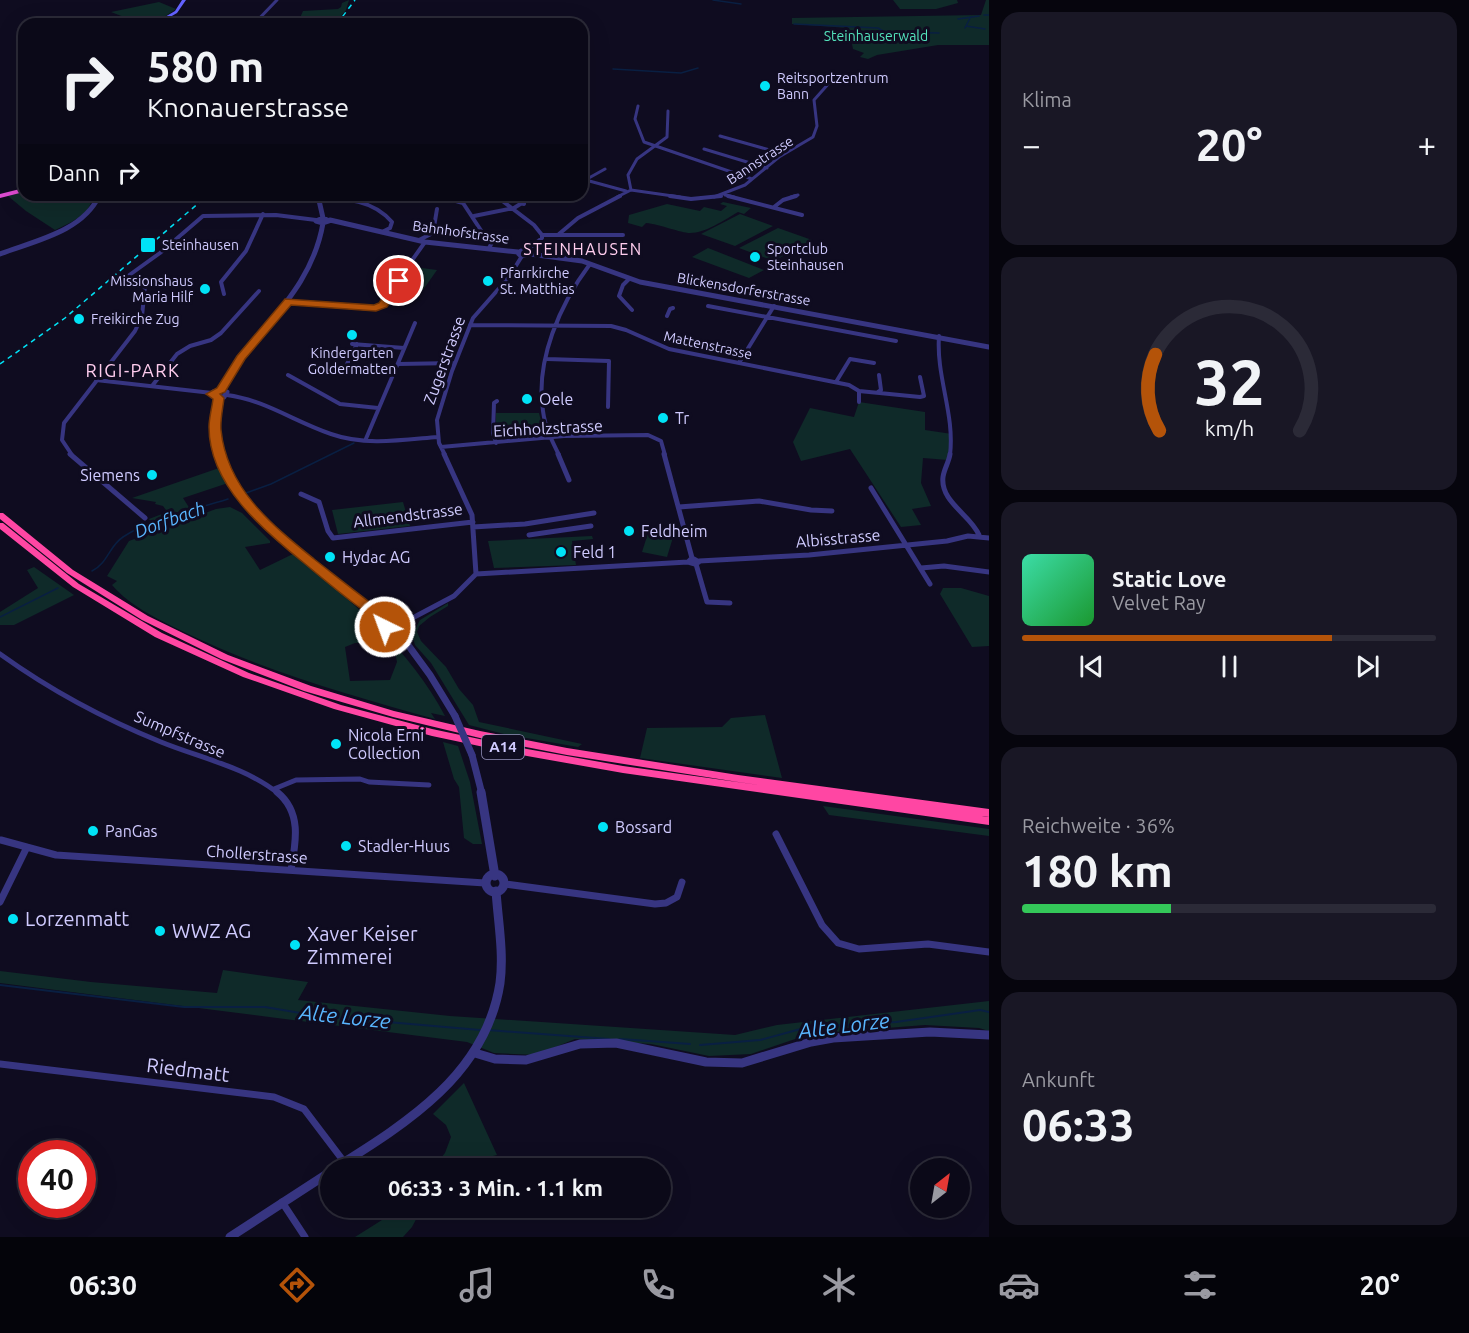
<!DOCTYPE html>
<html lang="de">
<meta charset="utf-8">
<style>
:root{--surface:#0b0918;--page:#191725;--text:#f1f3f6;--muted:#9a9aa2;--line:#2b2a37;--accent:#b45309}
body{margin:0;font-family:Ubuntu,sans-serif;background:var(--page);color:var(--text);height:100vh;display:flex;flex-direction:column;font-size:22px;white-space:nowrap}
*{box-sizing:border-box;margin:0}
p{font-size:20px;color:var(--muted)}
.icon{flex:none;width:33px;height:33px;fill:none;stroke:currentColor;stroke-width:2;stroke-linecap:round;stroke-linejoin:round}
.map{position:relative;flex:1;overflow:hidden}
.sheet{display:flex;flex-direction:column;gap:12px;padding:12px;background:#06050d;width:480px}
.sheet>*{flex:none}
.hud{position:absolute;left:18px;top:18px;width:570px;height:183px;border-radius:18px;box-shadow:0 6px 24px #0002,0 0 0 2px var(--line);background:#0b0918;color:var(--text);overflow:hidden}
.needle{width:39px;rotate:31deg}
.fabs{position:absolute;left:910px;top:1158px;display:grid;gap:12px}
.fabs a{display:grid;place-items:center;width:60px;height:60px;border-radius:50%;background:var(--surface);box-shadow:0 6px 24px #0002,0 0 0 2px var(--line);font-size:30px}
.speed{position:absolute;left:18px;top:1140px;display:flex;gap:12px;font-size:30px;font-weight:700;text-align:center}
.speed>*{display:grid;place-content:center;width:78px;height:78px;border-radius:50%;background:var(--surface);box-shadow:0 6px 24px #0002,0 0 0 2px var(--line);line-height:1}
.speed .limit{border:9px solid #d22;background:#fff;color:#111}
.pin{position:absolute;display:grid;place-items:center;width:51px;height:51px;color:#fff;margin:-26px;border:3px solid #fff;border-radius:50%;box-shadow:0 2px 6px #0007}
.me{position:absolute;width:66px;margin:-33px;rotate:318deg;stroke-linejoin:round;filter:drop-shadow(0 0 4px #0008)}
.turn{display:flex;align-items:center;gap:21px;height:126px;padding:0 30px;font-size:27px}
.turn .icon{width:78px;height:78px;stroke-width:2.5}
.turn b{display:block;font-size:42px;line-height:51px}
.then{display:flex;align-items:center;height:57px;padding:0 30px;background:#0003;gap:12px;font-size:22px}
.big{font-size:45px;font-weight:700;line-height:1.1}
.sheet .tile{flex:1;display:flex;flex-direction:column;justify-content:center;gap:9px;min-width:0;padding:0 21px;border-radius:18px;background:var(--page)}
.sheet .dial{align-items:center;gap:0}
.dial svg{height:156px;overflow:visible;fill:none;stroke:var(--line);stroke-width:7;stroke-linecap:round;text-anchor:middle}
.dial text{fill:var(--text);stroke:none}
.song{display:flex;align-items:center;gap:18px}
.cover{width:72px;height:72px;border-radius:9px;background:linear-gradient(135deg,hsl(160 70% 55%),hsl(130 70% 35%))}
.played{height:6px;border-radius:3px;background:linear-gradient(90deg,var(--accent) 75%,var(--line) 75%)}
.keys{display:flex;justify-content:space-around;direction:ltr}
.heat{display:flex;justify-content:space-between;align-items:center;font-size:33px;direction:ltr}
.charge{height:9px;border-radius:4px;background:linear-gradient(90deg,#34c759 36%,var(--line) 0)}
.trip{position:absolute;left:320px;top:1158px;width:351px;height:60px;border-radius:30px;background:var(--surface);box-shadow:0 6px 24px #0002,0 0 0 2px var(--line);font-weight:700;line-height:60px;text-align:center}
.dock{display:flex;height:96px;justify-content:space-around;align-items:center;background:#04040a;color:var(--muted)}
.dock .icon{width:42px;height:42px}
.dock .selected{color:var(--accent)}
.dock b{font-size:27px;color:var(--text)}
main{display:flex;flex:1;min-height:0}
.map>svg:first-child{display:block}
</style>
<main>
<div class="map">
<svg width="989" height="1237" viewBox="0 0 989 1237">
<rect width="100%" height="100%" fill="#0f0c20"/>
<path fill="#0f2a29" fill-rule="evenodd" d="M349,0L346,10L335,24H304V19L300,18L303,11L338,9L341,7L342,3Z
M893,0H957L958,3L936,9H900Z
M986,0H989V45H938L877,55L868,59L860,57L864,53L853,49L849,28L792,24V18L981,15Z
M159,2L176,9L157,22L124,17L111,12Z
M24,192V195H92C93,214 69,223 55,230L26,211L8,196Z
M723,202L751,208L744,214L738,212C724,220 706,233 690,233C681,233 659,224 646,223L642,227L628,223L629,215L667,204L700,211L704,207L721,211L727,206L720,204Z
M740,214L773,226L735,246L701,234Z
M778,228L812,240L774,261L739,248Z
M708,248L764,270L749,278L692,257Z
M414,267L437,270L423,290L400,287Z
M859,402L925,412V430L952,434L948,460L923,458L921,483L931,506L912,509L921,525L901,527L850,449L801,461L793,442L810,408L854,417Z
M496,413H539L542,425H538L539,428L496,430Z
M219,468L228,483L183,498L190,509L151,522L149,519L162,514L166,510L163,506L155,504L156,502L132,498Z
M403,502L410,526L338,534L332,510Z
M230,507L242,513L270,541V543L245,547L260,570L293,554C350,599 411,650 445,716L431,713L435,719C350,695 264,671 184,632C158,619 131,607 112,585L117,581L107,576L129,541L216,509ZM355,643H382L395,652L397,662L390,680L350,681L345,647Z
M649,530L674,534L667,557L642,552Z
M592,536L593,539L572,541L576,565L494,568L488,541Z
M34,567L74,595L14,625H0V612L38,588L27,570Z
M943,588H961L989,596V646L972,647L940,594Z
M448,603V606L430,617L419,626L417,632L421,641L446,667L459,689L473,705L479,722L582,744L578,747L504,734L469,725L431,663L415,645L412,635L420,620Z
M765,715L782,778L640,758L647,728L722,727L731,718Z
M443,742L458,746L470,782L482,844H473L464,838L459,787L454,779Z
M823,806L989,829V836L829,815Z
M223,970L308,982L298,1000L450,1016L735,1035L777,1025L989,1001V1031L979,1028L925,1025L810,1034L751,1054L709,1056L651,1044L575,1039L536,1055L494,1053L467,1042L0,983V971L91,982L217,993Z
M464,1083L497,1155L489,1157L487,1168H433L445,1153L451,1137L446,1125L433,1114Z
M401,1208H422L412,1227L403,1237H355Z"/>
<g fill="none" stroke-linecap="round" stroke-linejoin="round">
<path stroke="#091f42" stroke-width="1.5" d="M713,0L741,4
M984,15H989
M958,19L979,16
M794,24L878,28L883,31
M966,26L985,29
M965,28L970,18
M889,32L939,33
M613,69L681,73L698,68
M246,493L271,484L354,443
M92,571C108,563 109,546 123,537C153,517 194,510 228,499
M0,617L58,588"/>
<path stroke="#091f42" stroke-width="2" d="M0,985L184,1007H265L318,1016L480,1030
M488,1030L609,1039
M620,1039L690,1044
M700,1045L760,1040L808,1027L896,1022L980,1010L989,1012"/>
<path stroke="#373581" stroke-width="3" d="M254,24L277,0
M638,106L635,119L644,142L752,179
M720,136L784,154
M704,149L767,168
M582,179L626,191
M587,179L605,169
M631,190L628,175L637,159L667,137L668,111
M435,195L443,197
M495,195L498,197
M511,195L514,197
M725,195L734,197
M532,197L534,195
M617,197L631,190L680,197
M714,197L745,185L779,157L813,137L817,126L814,100L830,82
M791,197L798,195"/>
<path stroke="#373581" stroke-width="4" d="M438,196L463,203L484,235L494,239L489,248
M496,196L534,225L542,235
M512,196L524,204
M670,196L691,199L721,196
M728,196L802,215
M319,199C346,198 373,200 392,222L390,228L384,231
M774,207L783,200L796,196
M474,216L514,208L533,196
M433,233L437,209
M559,234L578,218L620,196
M542,235H623
M419,240L433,233L484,235
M526,251L542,238V235
M629,279L623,285L619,296L632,310
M224,294L221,282L246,251L263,214
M288,301L371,309L379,307L425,242
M708,306L896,341
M667,316L670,309L673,308
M470,325L611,326L626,330L669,349L849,385L859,391V402
M939,336C936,377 955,414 950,455
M352,344L404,348
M547,359L609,361L608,407
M739,363L774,306
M398,364L455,363
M343,372L357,344
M288,375L340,404L378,408
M96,380L212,393
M836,382L850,359L874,363
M152,386L177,354L190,346L211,340L221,333L259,291
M859,391L920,397L924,396L920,377
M878,392L881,390L879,375
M227,395C265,400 295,422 331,434C365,446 402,440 437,437
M365,441L415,323
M496,443L493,433L494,403L497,401
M441,447L564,436L648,435L661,441L665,455
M72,455L62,440L64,423L135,331L142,316L145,286L128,276L160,253L203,216L276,215L316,220
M445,455L439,443L437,420L452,371L473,318L509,277L522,256
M559,455C552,441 545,427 543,411C535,361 560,304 590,264"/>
<path stroke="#373581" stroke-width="5" d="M70,454L145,518
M558,454L569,480
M664,454L692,558
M950,454C949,462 944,469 943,477C940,502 971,515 979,535
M871,488L930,584
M301,494L319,502L328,531L333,538L473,522
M679,507L759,501L811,510L832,511
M473,527L525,524L594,513
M529,535L591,526
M692,558L699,562L695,564L688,562Z
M699,561L809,555L947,541L968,536L989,538
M696,564L707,602L730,603
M921,568L944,566L989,572
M476,574L688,562
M403,623L454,596L476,574L472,515L444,454
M0,654C50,690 104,719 161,742C200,758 246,767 279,794
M274,789L296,780L360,779L369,782L429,785"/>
<path stroke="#373581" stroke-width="7" d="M277,792C302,812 296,842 291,870
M776,834L822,925L838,943L859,949L928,944L989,952
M1,840L56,855L485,883
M505,884L655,904L666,903L677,897L682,882
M0,902L27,847
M0,1064L274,1097L304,1109L345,1163
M282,1202L305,1237"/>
<path stroke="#373581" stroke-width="4" d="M318,195L319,197
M98,197L99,195"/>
<path stroke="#373581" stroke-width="5" d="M318,196L323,218
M323,218L329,221L323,223L316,221Z
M330,220L425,242L518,252
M521,251H528L530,254L521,256L518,253Z
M0,254C34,241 82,232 99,196
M530,254L582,261L640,282L989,347
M221,390C254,330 311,294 323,223
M222,390L227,392L224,397L212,396L213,392Z
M218,398L215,423L221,455"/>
<path stroke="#373581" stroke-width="7" d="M221,454C234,505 281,537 319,568C342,587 365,606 389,623
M393,622L403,623L406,627L405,631L396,635L387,633L385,627Z
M400,634L430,675L455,716
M472,755L482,794"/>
<path stroke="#373581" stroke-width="9" d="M481,792L495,876
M486 883a9 9 0 1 1 18 0a9 9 0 1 1-18 0Z
M475,1053L495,1059L526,1060L580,1044L616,1043L706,1062L742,1063L811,1042L833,1038L930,1032L989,1035
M335,1168C407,1123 486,1074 500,983C504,953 498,921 496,891
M230,1237L330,1172"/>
<path fill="#6362ff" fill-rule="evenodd" d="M182,0H186L177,13L158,24H153L175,11Z"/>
<path fill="#dd4cd1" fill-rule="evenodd" d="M24,188V192L0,198V194Z"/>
<path fill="#ff46a3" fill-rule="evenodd" d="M0,513H3L73,570L148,616L228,655L311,686L394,711L480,731L567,748L738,775L989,809V817L738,782L567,755L480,738L393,717L304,691L221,659L142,620L67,573L0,519Z
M0,523H3L79,584L162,633L249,673L341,705L432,729L527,749L623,766L989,817V825L623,773L527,756L432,736L334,709L243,677L155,637L73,587L0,529Z"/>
<path stroke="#00e3f6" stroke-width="1.5" stroke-dasharray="5 4.5" stroke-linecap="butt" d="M337,24L355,0
M0,364L65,318L208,195"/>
<path stroke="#373581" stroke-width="7" d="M455,716L472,755"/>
</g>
<path fill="#b45309" stroke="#753606" stroke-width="1.5" d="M395,279L404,281L387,307L376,311L291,305L245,359L225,392L220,394L224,398C223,408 220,420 221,430C227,489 272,525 314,559C341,580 367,601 394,620L396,623L385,631L378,627L381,623C354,605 329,584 304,563C263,530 209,485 209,427C209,418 212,408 213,399L206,394L217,388L237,356L285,299L374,305L379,303Z"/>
<g fill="#00e3f6" stroke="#0f0c20" stroke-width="2">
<circle cx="765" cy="86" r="6"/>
<rect x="140" y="237" width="16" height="16" rx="3"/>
<circle cx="755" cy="257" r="6"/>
<circle cx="488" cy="281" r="6"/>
<circle cx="205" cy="289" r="6"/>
<circle cx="79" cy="319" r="6"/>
<circle cx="352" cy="335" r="6"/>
<circle cx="527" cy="399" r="6"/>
<circle cx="663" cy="418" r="6"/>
<circle cx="152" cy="475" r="6"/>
<circle cx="629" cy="531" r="6"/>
<circle cx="561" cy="552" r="6"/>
<circle cx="330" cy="557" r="6"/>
<circle cx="336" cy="744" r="6"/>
<circle cx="603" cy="827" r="6"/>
<circle cx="93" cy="831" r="6"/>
<circle cx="346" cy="846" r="6"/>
<circle cx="13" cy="919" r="6"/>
<circle cx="160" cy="931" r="6"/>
<circle cx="295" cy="945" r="6"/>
</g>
<g text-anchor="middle" stroke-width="6" stroke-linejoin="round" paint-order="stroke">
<g font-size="14" fill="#54e3bc" stroke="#0f0c20">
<text x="876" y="41">Steinhauserwald</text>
</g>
<g font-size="14" fill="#d0cbff" stroke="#0f0c20" text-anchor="start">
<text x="777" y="83">Reitsportzentrum<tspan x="777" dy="16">Bann</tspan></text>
<text x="162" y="250">Steinhausen</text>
<text x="767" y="254">Sportclub<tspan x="767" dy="16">Steinhausen</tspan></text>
<text x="500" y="278">Pfarrkirche<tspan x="500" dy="16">St. Matthias</tspan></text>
<text x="193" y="286" text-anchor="end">Missionshaus<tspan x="193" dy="16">Maria Hilf</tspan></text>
<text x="91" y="324">Freikirche Zug</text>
<text x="352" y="358" text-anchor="middle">Kindergarten<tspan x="352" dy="16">Goldermatten</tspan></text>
</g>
<g font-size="14" fill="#d0cbff" stroke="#0f0c20">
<text transform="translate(760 160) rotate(-33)" y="5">Bannstrasse</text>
<text transform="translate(461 232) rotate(8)" y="5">Bahnhofstrasse</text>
<text transform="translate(744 289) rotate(10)" y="5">Blickensdorferstrasse</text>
<text transform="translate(708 345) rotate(12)" y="5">Mattenstrasse</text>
</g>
<rect fill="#0f0c20" stroke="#9692bc" stroke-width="1.5" x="482" y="735" width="42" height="24" rx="4.5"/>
<g font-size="15" font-weight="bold" fill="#d0cbff">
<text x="503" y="752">A14</text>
</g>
<g font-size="16" letter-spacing="1.5" fill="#ffcdee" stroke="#0f0c20">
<text x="583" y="255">STEINHAUSEN</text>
</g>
<g font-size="16" fill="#d0cbff" stroke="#0f0c20">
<text transform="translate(444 360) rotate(-70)" y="6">Zugerstrasse</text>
<text transform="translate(548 428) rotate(-3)" y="6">Eichholzstrasse</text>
<text transform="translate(408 515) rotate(-7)" y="6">Allmendstrasse</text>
<text transform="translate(838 538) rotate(-5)" y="6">Albisstrasse</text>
<text transform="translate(180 734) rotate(23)" y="6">Sumpfstrasse</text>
<text transform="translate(257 854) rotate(4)" y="6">Chollerstrasse</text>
</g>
<g font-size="16" fill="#d0cbff" stroke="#0f0c20" text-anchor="start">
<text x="539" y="405">Oele</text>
<text x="675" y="424">Tr</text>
<text x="140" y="481" text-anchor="end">Siemens</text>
<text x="641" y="537">Feldheim</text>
<text x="573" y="558">Feld 1</text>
<text x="342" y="563">Hydac AG</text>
<text x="348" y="741">Nicola Erni<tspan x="348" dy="18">Collection</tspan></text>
<text x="615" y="833">Bossard</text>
<text x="105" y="837">PanGas</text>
<text x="358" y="852">Stadler-Huus</text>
</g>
<g font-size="18" letter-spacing="1.5" fill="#ffcdee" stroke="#0f0c20">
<text x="133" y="377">RIGI-PARK</text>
</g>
<g font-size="18" font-style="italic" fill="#59b6ff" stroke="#0f0c20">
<text transform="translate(170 520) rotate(-20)" y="6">Dorfbach</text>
</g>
<g font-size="20" fill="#d0cbff" stroke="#0f0c20" text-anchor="start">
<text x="25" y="926">Lorzenmatt</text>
<text x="172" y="938">WWZ AG</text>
<text x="307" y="941">Xaver Keiser<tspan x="307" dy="23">Zimmerei</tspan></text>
</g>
<g font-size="20" fill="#d0cbff" stroke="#0f0c20">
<text transform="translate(188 1070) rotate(7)" y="7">Riedmatt</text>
</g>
<g font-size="21" font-style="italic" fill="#59b6ff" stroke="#0f0c20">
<text transform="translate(345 1017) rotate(6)" y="7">Alte Lorze</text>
<text transform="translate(844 1026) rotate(-7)" y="7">Alte Lorze</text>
</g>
</g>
</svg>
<div class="fabs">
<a><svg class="needle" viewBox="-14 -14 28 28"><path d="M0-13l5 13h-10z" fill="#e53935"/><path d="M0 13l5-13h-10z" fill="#9a9aa2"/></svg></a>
</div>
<div class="speed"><div class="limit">40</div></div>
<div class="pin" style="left:399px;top:281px;background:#d93025"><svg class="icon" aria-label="arrive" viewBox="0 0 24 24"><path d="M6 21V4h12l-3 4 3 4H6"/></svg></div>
<svg class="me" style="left:385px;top:627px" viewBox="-20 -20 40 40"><circle r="17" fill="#b45309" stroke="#fff" stroke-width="3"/><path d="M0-11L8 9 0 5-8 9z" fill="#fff"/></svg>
<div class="trip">06:33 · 3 Min. · 1.1 km</div>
<div class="hud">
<div class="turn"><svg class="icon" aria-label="right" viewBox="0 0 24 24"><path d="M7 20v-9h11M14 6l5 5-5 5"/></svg><div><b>580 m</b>Knonauerstrasse</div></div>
<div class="then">Dann<svg class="icon" aria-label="right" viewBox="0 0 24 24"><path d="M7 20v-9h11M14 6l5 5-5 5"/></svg></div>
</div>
</div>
<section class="sheet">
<div class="tile"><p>Klima</p>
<div class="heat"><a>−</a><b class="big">20°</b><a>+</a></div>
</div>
<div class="tile dial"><svg viewBox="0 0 100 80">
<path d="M14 69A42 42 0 1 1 86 69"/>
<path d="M14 69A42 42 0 0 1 12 30" stroke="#b45309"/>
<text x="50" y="56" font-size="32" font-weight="700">32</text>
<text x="50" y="72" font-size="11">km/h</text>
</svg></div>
<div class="tile">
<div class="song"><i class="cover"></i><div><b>Static Love</b><p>Velvet Ray</p></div></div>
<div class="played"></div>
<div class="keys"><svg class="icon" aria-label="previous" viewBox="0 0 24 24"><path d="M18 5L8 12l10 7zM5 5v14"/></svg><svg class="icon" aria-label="pause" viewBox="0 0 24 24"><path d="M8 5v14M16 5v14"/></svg><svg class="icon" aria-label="next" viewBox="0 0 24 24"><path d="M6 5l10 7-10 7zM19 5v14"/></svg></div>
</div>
<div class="tile"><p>Reichweite · 36%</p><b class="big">180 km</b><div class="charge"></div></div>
<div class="tile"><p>Ankunft</p><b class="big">06:33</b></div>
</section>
</main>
<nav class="dock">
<b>06:30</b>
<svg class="icon selected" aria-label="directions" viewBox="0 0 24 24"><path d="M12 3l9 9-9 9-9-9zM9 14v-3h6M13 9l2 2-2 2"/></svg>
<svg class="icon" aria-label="music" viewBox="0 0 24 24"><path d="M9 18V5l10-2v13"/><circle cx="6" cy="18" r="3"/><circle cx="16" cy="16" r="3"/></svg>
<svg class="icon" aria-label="phone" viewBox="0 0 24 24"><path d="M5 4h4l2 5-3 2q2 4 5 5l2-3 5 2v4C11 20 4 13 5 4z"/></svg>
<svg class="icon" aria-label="climate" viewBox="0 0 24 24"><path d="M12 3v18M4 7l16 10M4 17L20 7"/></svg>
<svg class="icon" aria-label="car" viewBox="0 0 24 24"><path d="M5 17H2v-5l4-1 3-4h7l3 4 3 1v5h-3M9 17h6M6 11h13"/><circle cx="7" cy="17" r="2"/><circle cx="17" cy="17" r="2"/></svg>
<svg class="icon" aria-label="filters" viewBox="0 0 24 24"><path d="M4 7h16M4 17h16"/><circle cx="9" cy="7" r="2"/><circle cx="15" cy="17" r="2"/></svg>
<b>20°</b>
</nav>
